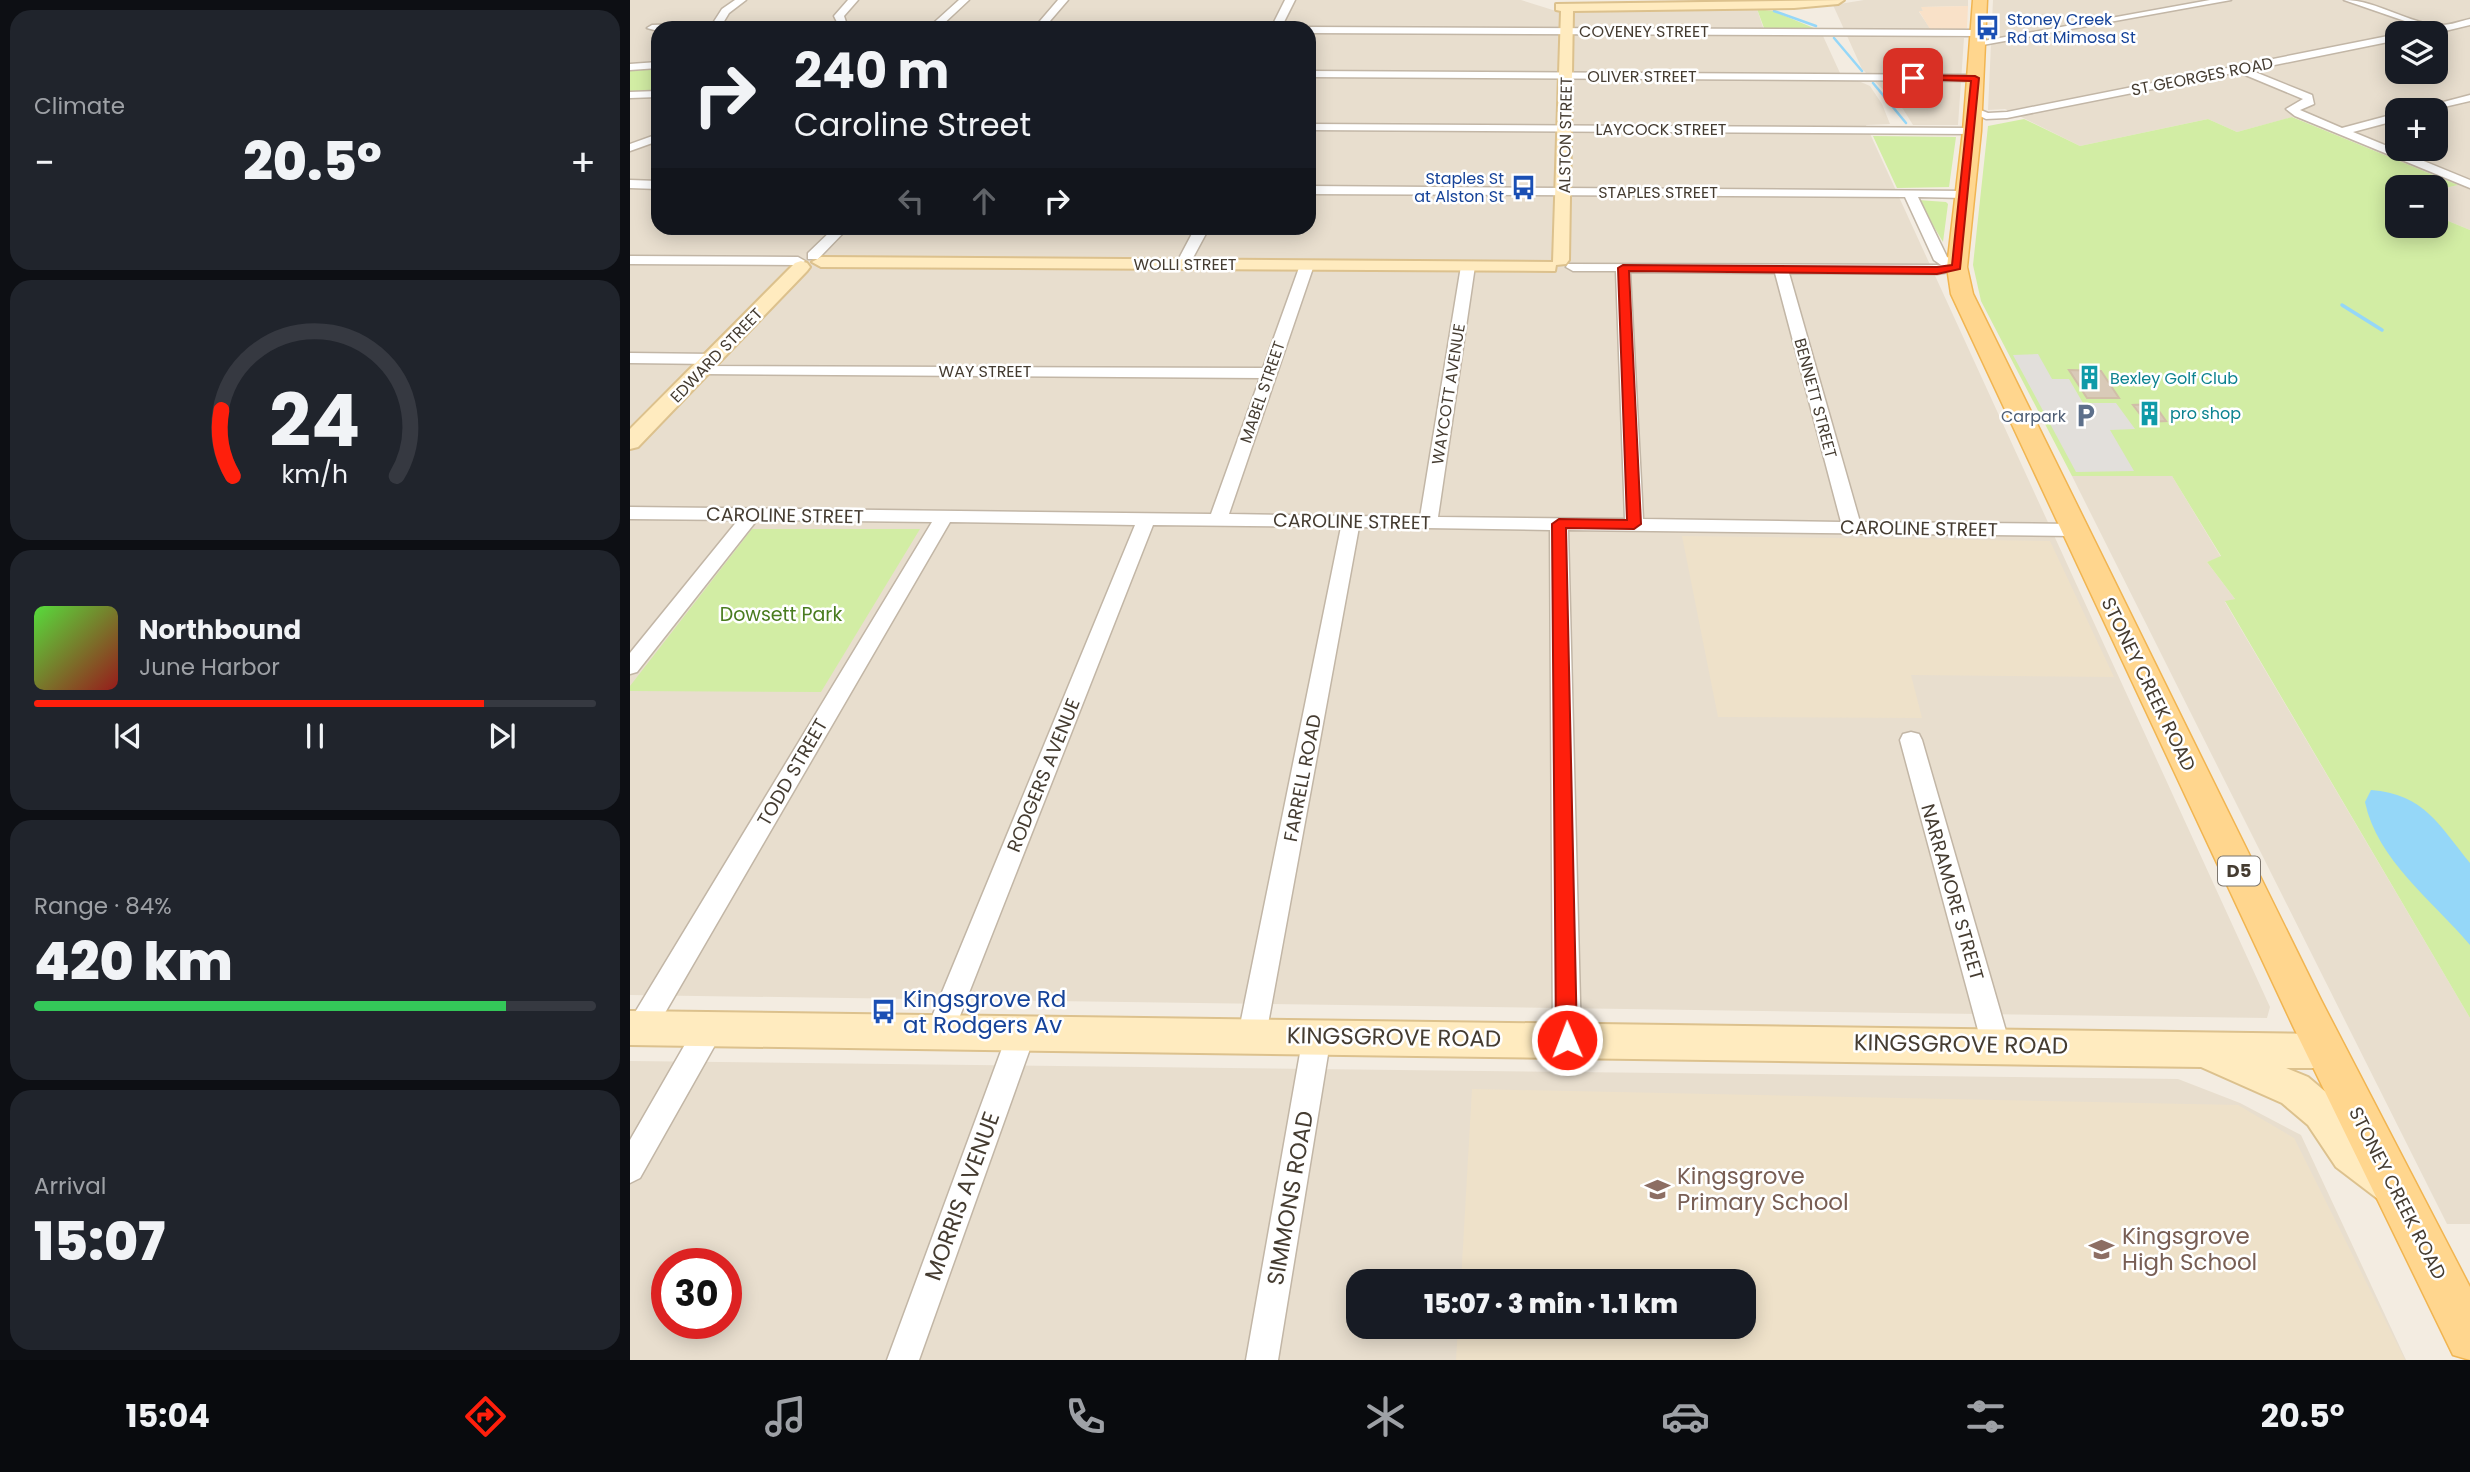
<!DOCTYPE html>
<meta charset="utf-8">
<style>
:root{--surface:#171b24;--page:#20242c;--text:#f1f3f6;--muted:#9ea1a6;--line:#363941;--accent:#ff1f0c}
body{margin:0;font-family:Poppins,sans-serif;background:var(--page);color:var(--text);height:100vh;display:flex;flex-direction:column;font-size:26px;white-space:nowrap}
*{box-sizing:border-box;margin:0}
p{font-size:23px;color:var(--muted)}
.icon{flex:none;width:38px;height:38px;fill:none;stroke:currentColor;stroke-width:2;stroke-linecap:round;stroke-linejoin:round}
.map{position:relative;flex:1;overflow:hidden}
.drawer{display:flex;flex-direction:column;gap:10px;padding:10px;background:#0d0f14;width:630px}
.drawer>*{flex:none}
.hud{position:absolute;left:21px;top:21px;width:665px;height:214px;border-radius:21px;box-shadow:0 4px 18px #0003;background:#171b24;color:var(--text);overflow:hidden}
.buttons{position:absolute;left:1755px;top:21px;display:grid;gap:14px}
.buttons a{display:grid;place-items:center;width:63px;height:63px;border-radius:14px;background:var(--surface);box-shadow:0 4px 18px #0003;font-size:35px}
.speed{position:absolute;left:21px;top:1248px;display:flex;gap:14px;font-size:35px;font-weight:700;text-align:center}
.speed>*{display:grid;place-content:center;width:91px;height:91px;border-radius:50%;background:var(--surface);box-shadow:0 4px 18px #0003;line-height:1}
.speed .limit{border:10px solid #d22;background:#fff;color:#111}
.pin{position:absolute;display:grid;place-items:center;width:60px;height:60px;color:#fff;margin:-30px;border-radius:14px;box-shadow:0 4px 10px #0006}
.me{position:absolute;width:77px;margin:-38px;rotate:359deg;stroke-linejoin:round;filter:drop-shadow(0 0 5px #0008)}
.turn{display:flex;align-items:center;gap:24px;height:147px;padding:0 28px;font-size:32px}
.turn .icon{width:91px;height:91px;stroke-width:2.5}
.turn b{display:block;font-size:49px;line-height:60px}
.lanes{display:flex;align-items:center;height:66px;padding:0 28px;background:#0003;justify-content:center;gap:35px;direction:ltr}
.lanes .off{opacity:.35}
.big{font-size:52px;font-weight:800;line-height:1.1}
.drawer .tile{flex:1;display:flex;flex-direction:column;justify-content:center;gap:10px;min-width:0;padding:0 24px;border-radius:21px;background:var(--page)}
.drawer .dial{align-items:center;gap:0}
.dial svg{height:182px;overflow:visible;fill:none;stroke:var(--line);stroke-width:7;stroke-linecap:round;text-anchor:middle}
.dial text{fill:var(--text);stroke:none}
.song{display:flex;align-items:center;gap:21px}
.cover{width:84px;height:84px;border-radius:10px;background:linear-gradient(135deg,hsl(110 70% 55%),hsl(0 70% 35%))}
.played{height:7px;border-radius:4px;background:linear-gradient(90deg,var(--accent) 80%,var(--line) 80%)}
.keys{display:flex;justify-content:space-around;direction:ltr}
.heat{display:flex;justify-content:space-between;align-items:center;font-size:38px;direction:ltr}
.charge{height:10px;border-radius:5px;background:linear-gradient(90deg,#34c759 84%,var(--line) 0)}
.trip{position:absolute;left:716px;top:1269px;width:410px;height:70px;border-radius:21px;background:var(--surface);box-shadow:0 4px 18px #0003;font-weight:800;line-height:70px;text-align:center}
.menu{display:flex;height:112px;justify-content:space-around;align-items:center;background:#090b0e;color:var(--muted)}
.menu .icon{width:49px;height:49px}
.menu .selected{color:var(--accent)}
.menu b{font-size:32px;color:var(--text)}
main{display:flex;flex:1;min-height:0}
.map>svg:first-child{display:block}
</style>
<main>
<section class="drawer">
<div class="tile"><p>Climate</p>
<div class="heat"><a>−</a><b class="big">20.5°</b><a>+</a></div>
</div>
<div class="tile dial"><svg viewBox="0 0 100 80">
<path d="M14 69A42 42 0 1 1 86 69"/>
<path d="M14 69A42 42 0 0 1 9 40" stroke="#ff1f0c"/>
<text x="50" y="56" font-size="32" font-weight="700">24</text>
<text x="50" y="72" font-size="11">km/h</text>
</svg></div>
<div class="tile">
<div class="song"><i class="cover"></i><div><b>Northbound</b><p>June Harbor</p></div></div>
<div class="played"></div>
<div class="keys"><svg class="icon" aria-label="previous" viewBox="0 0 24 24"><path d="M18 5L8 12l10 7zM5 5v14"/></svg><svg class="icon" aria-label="pause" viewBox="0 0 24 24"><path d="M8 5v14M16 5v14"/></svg><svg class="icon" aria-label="next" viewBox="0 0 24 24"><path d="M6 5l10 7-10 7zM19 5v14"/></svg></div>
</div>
<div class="tile"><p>Range · 84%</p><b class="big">420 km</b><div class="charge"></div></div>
<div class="tile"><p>Arrival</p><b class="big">15:07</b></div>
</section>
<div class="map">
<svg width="1840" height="1360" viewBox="0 0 1840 1360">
<rect width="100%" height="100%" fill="#f3ece1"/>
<path fill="#e8dece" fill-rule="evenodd" d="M0,0H891L926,11L1127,9L1136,36H1193L1210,73L1240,86L1252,104L1260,124L1236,125L1640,1007L1637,1018L0,995ZM28,28H679V228H28Z
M1234,0H1338V6L1292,7L1293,11L1289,12L1306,37L1334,38L1328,125H1283L1273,109L1232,69L1203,5Z
M1363,0H1840V230L1806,216V190L1827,185L1663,117L1607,132L1578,119L1450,146L1375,109L1358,110ZM1768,33H1806V72H1768ZM1768,110H1806V149H1768Z
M1442,476H1542L1591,557L1577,562L1605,599L1595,602L1840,1018V1224H1817Z
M0,1061L1548,1079L1610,1103L1671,1135L1776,1360H0ZM37,1264H96V1323H37ZM728,1281H1113V1326H728Z"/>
<path fill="#f9e1c8" d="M1338,6L1337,28L1334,29H1300L1289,11H1293L1291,7Z"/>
<path fill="#eee1c9" d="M1052,536L1420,541L1484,677L1281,675L1292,718L1088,717Z
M842,1089L1608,1105L1664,1138L1775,1360H826L828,1327L1113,1326V1281H831Z"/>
<path fill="#d2eda4" d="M1127,9L1143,11L1186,29L1134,28Z
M28,68V91L0,92V70Z
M1662,117L1828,185L1806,190V187H1768V226H1806V216L1840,230V1018L1595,601L1605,599L1577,562L1591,556L1542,476H1442L1351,301L1343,265L1358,126L1394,119L1450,146L1578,119L1607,132Z
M1243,136L1326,137L1319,187L1267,188Z
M1288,200L1316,202L1318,204L1313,242Z
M122,529H290L191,692L0,691V686Z"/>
<path fill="#e2dfdb" d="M1408,354L1422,379H1439L1453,403H1486L1505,429L1480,430L1504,471L1446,472L1383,355Z"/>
<path fill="#95d7f8" d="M1741,790C1794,794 1809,825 1840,863V945C1803,901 1747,860 1735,802Z"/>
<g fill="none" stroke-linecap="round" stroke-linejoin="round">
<path stroke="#95d7f8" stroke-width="2.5" d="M1144,11L1186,26
M1204,38L1232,71
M1243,83L1276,123"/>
<path stroke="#95d7f8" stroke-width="3.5" d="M1712,305L1752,330"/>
</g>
<path fill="#d9cab8" stroke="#d1bea8" stroke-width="2" d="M1439,370L1471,371L1489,398H1457Z
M1524,404L1536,421L1516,422L1503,405Z"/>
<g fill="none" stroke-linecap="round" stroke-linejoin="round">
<defs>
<path id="street" d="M105,0H116L99,13L90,28H28V31L17,28L22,25L83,23L92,9Z
M218,0H228L214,16L216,22L227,28L209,26L204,16Z
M329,0H339L309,28H298Z
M428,0H438L414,28H404Z
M655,0H665L651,28H641Z
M1580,0H1601L1347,46L1342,43Z
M1714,0C1748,0 1779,25 1812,25C1821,25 1831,21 1840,19V25L1815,31L1801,30Z
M679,27L1348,30L1353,33L1348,36L679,33V28H676Z
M1768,34V40L1620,70L1682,95L1684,104L1670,110L1712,128L1768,113V120L1723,132L1840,180V188L1665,116L1656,109L1673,99L1608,72L1377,118L1356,119L1338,110L1343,107L1358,113L1377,112Z
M28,62V68L0,70V64Z
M679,71L1345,75L1350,78L1345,81L679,77Z
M28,91V97L0,98V92Z
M1840,95V101L1801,110H1783Z
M679,124L1342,128L1348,131L1342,134L679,130Z
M28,134V141L0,151V144Z
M0,180L28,181V189L0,188Z
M679,186L1339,191L1341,194L1335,198L1288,197L1317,257L1332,264V270L1307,274L1159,273L1230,522L1445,524L1454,530L1445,536L938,530L951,1040L947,1049L937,1053L927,1049L923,1040L920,530L729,527L636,1035L632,1044L622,1048L612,1044L608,1035L711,527L523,525L324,1031L320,1040L310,1044L300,1040L296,1031L505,525L320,522L21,1037L11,1041L1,1037V1019L302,522L127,520L7,672L0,674V653L108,520L0,519V507L581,514L630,378L72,374L64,369L67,366L633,368L670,265L677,261L684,265L599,514L790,517L831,266L838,262L845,266L808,517L995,519L986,271H943L936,267L938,264L1311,265L1304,260L1275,197L679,194ZM1000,272L1145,273L1211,522L1013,519Z
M204,228H218L188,259H178V253Z
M565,228H579L558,267H548L546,264Z
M0,256L168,257L175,261L168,265L0,264Z
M0,353L83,354L91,359L83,364L0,363Z
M1281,732L1289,734L1292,740L1380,1045L1376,1054L1366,1058L1356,1054L1352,1045L1270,740L1273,734Z
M79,1016L89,1020L93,1029L89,1038L10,1178L0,1183V1140L69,1020Z
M392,1019L402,1023L406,1032L289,1360H257L378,1032L382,1023Z
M687,1023L697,1027L701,1036L648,1360H616L673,1036L677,1027Z"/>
<path id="secondary" d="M1214,0L1208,4L1164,8L943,11L939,260L936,264L926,265L925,271L191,267L182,262L191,257L923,262L931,11L926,10V4Z
M171,261L177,263L180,267L177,271L8,447L0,449V429L165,263Z
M0,1011L1696,1034L1709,1039L1714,1051L1709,1063L1696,1068H1656L1678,1077L1704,1099L1734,1139L1776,1171L1782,1185L1776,1199L1762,1205L1748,1199L1706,1167L1678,1125L1652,1103L1571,1067L0,1045Z"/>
<path id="primary" d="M1343,0H1357L1351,131L1337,267L1343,294L1691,1000L1840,1287V1360L1823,1355L1663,1026L1321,294L1317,267L1333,131Z"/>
</defs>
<use href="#street" stroke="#c2b6a6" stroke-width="3"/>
<use href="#secondary" stroke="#dcc18d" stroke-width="4"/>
<use href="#primary" stroke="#f1b551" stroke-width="3"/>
<use href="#street" fill="#fff" fill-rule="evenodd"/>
<use href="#secondary" fill="#ffebbf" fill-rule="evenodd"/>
<use href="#primary" fill="#ffd68e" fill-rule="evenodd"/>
</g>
<path fill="#ff1f0c" stroke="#a61408" stroke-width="2" d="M1283,75L1345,76L1349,78L1330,269L1307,274L999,271L1011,524L1004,529L936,528L947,1040L944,1047L937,1050L929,1047L926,1040L922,524L929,519L997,520L988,268L993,265L1307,267L1322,265L1341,81L1280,79Z"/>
<defs>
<symbol id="bus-bare" viewBox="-9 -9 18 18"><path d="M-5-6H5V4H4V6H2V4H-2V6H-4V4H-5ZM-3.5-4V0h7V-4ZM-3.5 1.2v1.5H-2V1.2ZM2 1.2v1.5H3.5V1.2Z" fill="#1a4fb4" stroke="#fff" stroke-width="2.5" paint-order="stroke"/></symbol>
<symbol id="building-bare" viewBox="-9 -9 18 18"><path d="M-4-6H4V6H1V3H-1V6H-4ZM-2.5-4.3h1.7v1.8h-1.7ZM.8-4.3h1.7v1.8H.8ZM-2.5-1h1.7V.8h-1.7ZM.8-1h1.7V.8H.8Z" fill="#0f9aa8" stroke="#fff" stroke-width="2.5" paint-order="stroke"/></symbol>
<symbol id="parking-bare" viewBox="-9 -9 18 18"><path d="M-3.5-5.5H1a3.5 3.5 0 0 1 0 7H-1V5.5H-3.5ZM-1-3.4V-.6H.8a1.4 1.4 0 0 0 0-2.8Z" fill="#5c6f8a" stroke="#fff" stroke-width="2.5" paint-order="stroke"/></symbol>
<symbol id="school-bare" viewBox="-9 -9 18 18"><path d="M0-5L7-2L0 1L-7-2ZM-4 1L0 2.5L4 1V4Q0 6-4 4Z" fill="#8d6e63" stroke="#fff" stroke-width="2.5" paint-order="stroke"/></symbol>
</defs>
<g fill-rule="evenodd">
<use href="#bus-bare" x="1340" y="10" width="35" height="35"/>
<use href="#bus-bare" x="876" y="170" width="35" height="35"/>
<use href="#building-bare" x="1442" y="360" width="35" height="35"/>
<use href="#building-bare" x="1502" y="396" width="35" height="35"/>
<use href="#parking-bare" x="1438" y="398" width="35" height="35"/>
<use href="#bus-bare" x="236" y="994" width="35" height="35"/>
<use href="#school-bare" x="1010" y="1172" width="35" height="35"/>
<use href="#school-bare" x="1454" y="1232" width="35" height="35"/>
</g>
<g text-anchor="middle" stroke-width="5" stroke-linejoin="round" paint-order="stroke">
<g font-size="16" fill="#164399" stroke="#fff" text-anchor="start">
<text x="1377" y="25">Stoney Creek<tspan x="1377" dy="18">Rd at Mimosa St</tspan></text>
<text x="874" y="184" text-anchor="end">Staples St<tspan x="874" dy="18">at Alston St</tspan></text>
</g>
<g font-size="16" fill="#453c31" stroke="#fff">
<text x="1014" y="37">COVENEY STREET</text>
<text x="1012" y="82">OLIVER STREET</text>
<text transform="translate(1572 76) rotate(-11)" y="6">ST GEORGES ROAD</text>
<text x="1031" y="135">LAYCOCK STREET</text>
<text transform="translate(935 135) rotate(-89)" y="6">ALSTON STREET</text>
<text x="1028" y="198">STAPLES STREET</text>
<text x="555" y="270">WOLLI STREET</text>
<text transform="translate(86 355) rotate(-46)" y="6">EDWARD STREET</text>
<text x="355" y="377">WAY STREET</text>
<text transform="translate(632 392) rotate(-71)" y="6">MABEL STREET</text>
<text transform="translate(818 394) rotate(-81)" y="6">WAYCOTT AVENUE</text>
<text transform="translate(1186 398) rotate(75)" y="6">BENNETT STREET</text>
</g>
<g font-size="16" fill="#0d838f" stroke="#fff" text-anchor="start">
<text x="1480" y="384">Bexley Golf Club</text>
<text x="1540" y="419">pro shop</text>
</g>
<g font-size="16" fill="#4e5e75" stroke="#fff" text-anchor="end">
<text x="1436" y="422">Carpark</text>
</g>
<rect fill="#fff" stroke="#7d766f" stroke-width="2" x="1588" y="856.5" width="42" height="29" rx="5"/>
<g font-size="18" font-weight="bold" fill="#453c31">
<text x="1609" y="877">D5</text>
</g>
<g font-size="19" fill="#453c31" stroke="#fff">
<text transform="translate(155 515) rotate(1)" y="7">CAROLINE STREET</text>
<text transform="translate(722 521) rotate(1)" y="7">CAROLINE STREET</text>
<text transform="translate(1289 528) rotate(1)" y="7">CAROLINE STREET</text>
<text transform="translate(1519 684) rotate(64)" y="7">STONEY CREEK ROAD</text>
<text transform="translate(162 772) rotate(-60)" y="7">TODD STREET</text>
<text transform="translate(413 775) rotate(-68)" y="7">RODGERS AVENUE</text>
<text transform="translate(672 778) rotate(-79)" y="7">FARRELL ROAD</text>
<text transform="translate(1323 892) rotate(74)" y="7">NARRAMORE STREET</text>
<text transform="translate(1768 1193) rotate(63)" y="7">STONEY CREEK ROAD</text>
</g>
<g font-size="19" fill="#497c1f" stroke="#fff">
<text x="151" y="621">Dowsett Park</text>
</g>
<g font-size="23" fill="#164399" stroke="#fff" text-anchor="start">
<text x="273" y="1007">Kingsgrove Rd<tspan x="273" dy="26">at Rodgers Av</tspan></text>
</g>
<g font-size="23" fill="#453c31" stroke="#fff">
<text transform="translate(764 1037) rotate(1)" y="8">KINGSGROVE ROAD</text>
<text transform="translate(1331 1044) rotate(1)" y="8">KINGSGROVE ROAD</text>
<text transform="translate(332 1196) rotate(-70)" y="8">MORRIS AVENUE</text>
<text transform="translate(660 1198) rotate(-80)" y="8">SIMMONS ROAD</text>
</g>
<g font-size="23" fill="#785e54" stroke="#fff" text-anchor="start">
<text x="1047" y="1184">Kingsgrove<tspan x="1047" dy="26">Primary School</tspan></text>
<text x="1492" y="1244">Kingsgrove<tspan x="1492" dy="26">High School</tspan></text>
</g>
</g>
</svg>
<div class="buttons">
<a><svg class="icon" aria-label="layers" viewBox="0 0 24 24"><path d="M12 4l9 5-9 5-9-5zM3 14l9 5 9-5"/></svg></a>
<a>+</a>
<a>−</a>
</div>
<div class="speed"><div class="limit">30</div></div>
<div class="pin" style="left:1283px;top:78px;background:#d93025"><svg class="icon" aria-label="arrive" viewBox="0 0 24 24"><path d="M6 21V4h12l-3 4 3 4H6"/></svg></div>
<svg class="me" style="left:937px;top:1040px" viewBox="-20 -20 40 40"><circle r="17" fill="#ff1f0c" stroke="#fff" stroke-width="3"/><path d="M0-11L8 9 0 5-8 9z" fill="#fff"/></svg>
<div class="trip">15:07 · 3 min · 1.1 km</div>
<div class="hud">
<div class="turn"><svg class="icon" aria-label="right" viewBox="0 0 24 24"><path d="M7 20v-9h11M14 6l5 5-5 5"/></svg><div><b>240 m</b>Caroline Street</div></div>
<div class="lanes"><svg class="icon off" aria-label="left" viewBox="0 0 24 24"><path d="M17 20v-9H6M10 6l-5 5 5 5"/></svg><svg class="icon off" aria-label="ahead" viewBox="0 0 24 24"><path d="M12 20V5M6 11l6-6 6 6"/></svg><svg class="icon" aria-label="right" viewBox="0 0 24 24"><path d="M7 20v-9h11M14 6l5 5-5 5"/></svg></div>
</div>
</div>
</main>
<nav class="menu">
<b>15:04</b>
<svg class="icon selected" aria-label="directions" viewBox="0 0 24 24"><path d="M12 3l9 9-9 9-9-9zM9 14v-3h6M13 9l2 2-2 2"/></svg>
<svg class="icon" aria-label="music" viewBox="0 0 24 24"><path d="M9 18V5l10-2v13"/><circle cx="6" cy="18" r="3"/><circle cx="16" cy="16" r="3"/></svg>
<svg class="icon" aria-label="phone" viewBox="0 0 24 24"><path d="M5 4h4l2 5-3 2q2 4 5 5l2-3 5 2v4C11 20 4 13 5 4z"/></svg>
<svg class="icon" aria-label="climate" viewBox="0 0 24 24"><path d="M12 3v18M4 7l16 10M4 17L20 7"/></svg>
<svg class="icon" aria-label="car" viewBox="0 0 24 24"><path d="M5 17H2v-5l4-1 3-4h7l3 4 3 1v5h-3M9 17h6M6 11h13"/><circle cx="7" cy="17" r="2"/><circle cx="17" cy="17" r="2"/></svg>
<svg class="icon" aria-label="filters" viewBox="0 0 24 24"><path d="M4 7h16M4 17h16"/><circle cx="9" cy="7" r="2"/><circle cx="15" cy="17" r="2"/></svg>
<b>20.5°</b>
</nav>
